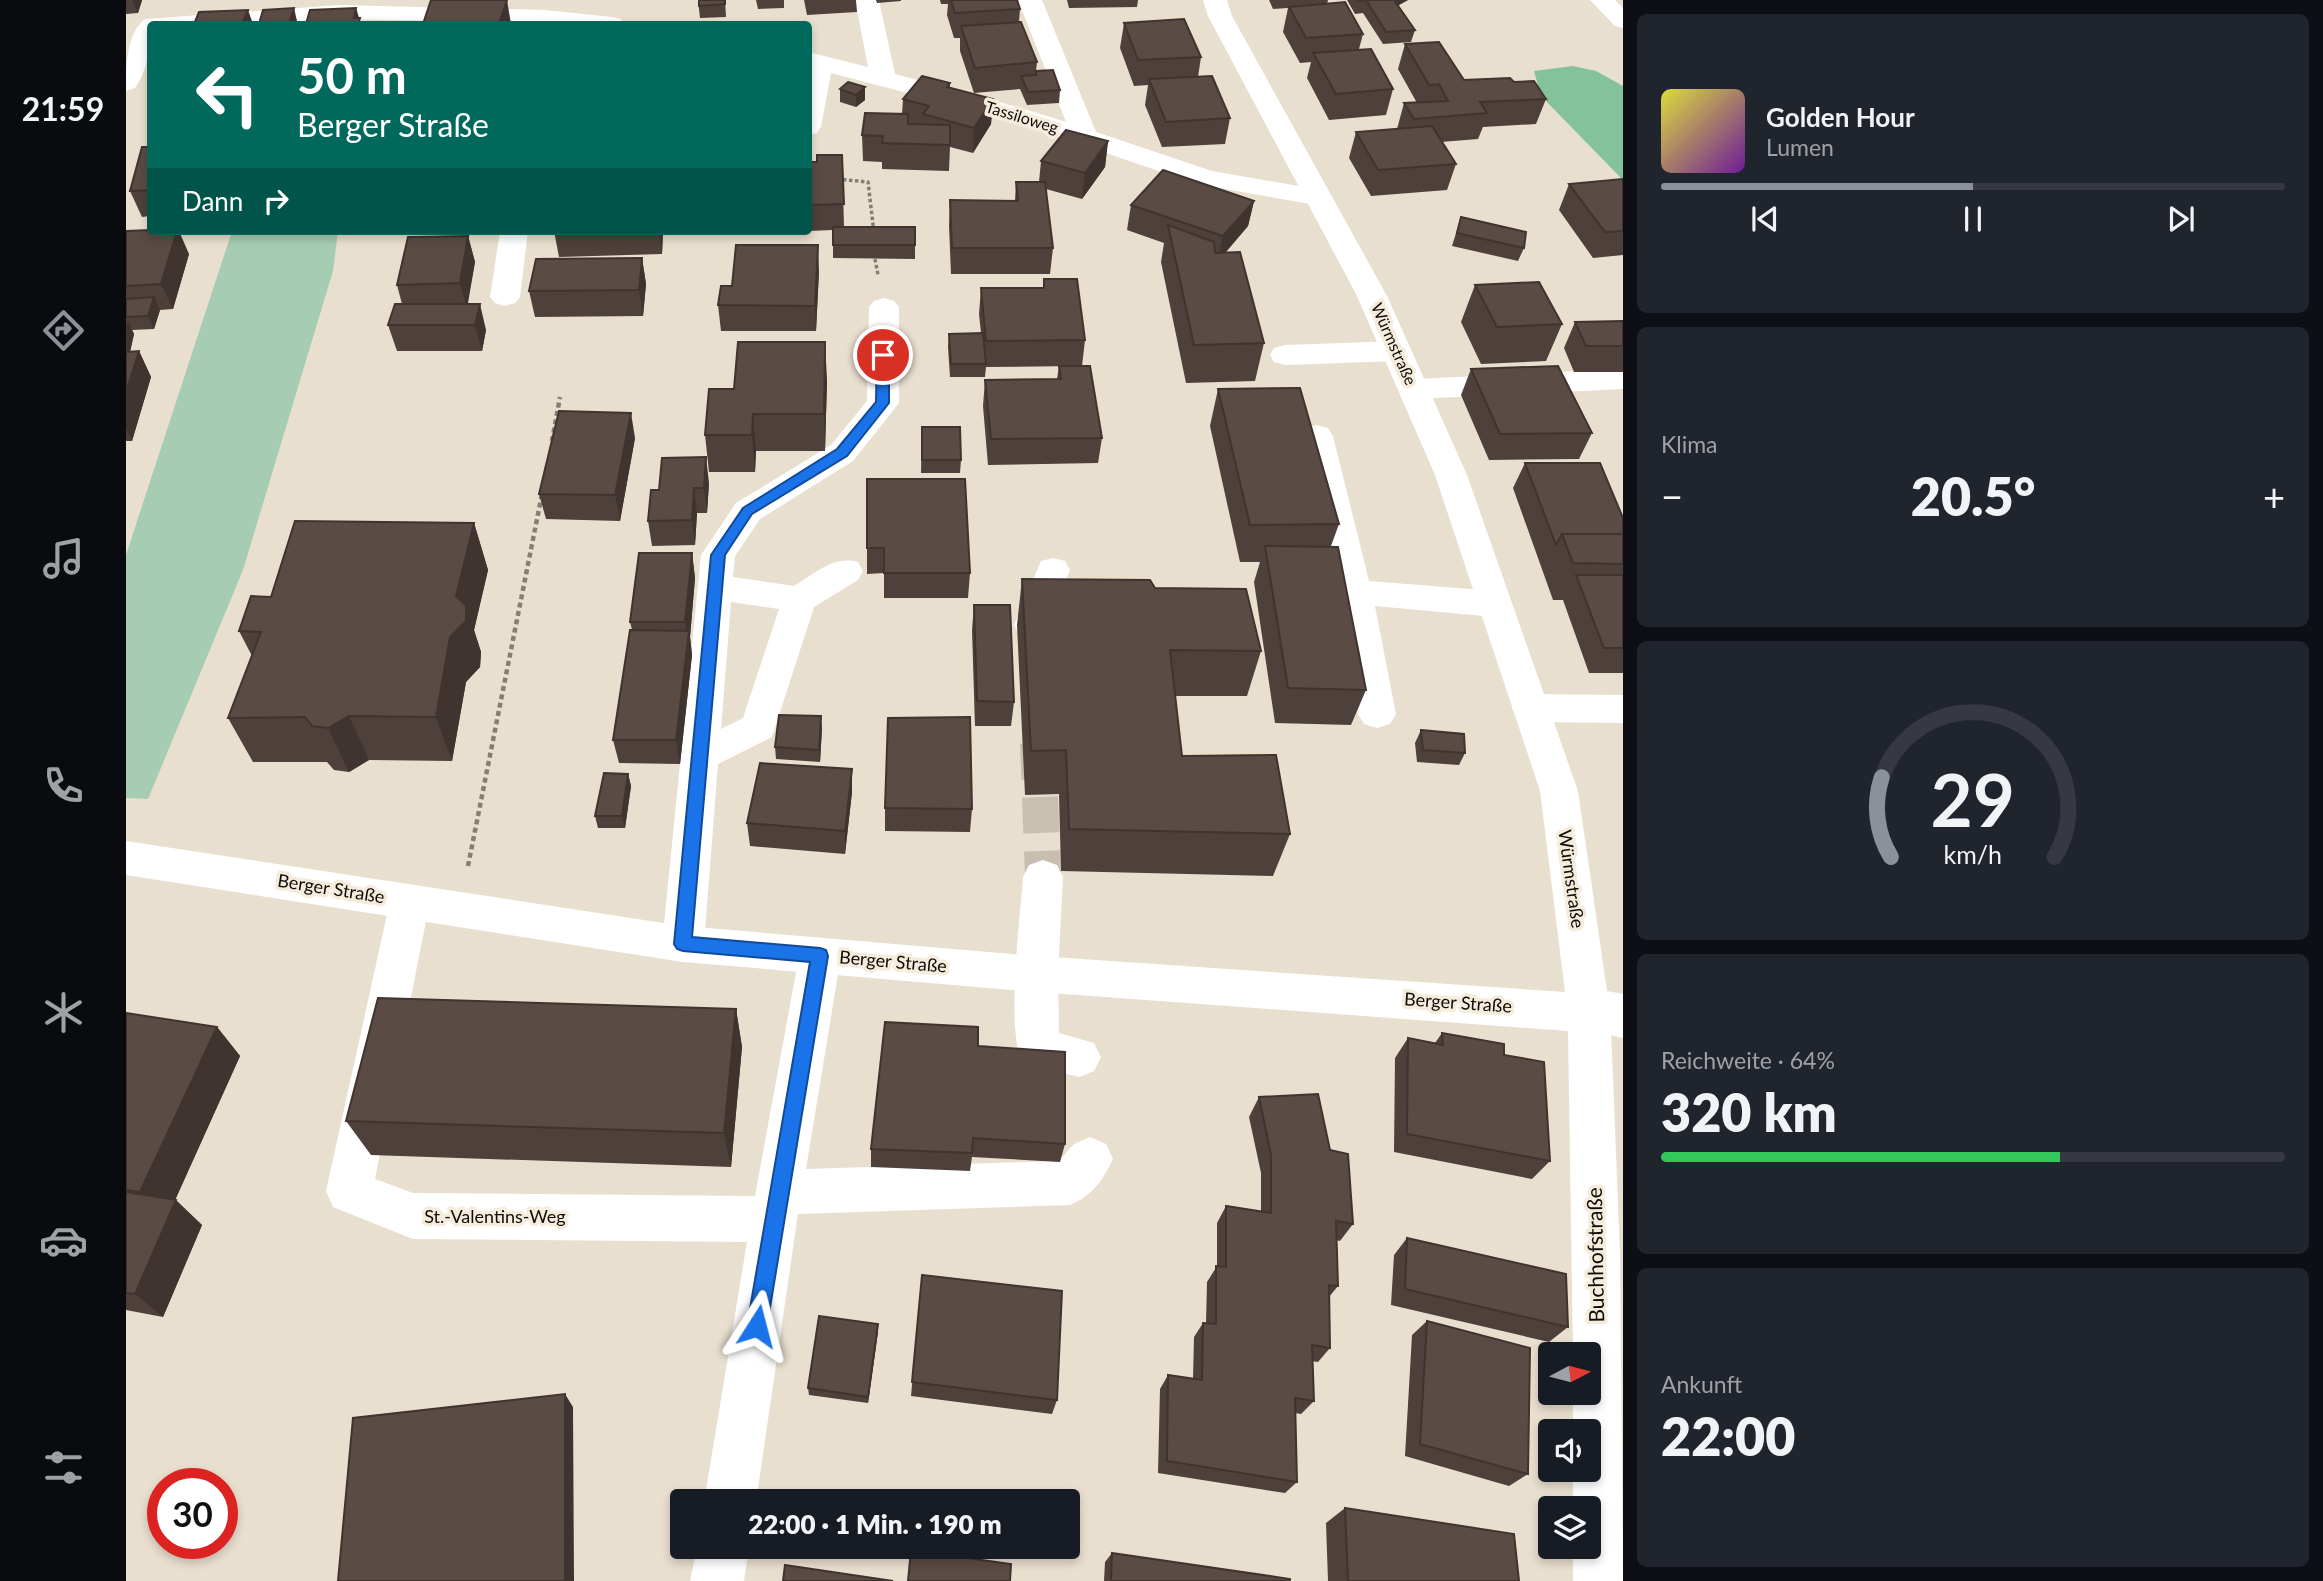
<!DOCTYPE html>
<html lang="de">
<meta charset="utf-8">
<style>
:root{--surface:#171b24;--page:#20242c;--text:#f1f3f6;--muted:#9ea1a6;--line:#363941;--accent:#8c9099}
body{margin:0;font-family:Lato,sans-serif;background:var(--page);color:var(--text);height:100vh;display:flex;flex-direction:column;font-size:26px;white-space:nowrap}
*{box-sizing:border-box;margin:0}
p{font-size:23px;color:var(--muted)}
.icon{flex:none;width:38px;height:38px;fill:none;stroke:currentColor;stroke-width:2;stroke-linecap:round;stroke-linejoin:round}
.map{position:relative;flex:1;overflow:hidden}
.drawer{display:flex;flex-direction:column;gap:14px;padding:14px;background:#0d0f14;width:700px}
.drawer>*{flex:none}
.hud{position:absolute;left:21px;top:21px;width:665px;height:214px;border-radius:7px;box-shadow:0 4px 10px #0003;background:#00695c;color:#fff;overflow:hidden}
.needle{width:46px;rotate:83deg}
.buttons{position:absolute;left:1412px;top:1342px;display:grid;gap:14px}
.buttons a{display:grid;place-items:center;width:63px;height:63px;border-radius:7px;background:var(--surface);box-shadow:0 4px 10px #0003;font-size:35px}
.speed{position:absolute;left:21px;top:1468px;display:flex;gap:14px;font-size:35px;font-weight:700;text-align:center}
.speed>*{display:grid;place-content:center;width:91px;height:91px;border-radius:50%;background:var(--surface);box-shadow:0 4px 10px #0003;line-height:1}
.speed .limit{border:10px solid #d22;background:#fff;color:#111}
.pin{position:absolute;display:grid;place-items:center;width:60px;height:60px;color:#fff;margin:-30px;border:4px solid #fff;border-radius:50%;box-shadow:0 2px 7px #0007}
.me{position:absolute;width:77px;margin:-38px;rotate:9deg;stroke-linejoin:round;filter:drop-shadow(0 0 5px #0008)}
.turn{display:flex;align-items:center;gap:24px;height:147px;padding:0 35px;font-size:32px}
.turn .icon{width:91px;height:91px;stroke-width:2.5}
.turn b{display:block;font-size:49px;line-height:60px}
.then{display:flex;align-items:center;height:66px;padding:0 35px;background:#0003;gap:14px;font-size:26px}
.big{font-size:52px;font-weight:800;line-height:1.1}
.drawer .widget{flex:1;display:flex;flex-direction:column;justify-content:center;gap:10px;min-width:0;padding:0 24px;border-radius:10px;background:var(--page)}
.drawer .dial{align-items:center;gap:0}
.dial svg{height:182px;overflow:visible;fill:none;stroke:var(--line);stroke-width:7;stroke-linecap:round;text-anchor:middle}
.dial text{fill:var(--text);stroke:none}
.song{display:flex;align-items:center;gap:21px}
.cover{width:84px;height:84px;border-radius:10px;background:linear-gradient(135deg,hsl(60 70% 55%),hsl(280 70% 35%))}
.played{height:7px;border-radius:4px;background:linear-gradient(90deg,var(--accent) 50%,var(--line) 50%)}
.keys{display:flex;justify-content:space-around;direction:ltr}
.heat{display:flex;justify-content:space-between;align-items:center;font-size:38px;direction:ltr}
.charge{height:10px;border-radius:5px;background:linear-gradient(90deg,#34c759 64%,var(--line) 0)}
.trip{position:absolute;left:544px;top:1489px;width:410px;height:70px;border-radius:7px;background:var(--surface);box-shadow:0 4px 10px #0003;font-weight:800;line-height:70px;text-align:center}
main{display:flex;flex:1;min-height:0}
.tab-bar{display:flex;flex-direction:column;width:126px;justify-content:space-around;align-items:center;background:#090b0e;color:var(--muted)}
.tab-bar .icon{width:49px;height:49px}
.tab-bar .selected{color:var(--accent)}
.tab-bar b{font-size:32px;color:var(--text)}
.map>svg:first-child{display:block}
</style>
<main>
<nav class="tab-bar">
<b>21:59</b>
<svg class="icon selected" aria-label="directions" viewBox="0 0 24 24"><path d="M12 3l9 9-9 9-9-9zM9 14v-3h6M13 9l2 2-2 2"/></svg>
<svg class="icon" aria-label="music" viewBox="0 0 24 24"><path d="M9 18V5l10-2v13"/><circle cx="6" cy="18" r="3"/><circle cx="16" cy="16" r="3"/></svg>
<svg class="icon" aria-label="phone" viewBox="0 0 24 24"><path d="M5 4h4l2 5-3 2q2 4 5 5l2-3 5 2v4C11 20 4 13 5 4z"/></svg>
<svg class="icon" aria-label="climate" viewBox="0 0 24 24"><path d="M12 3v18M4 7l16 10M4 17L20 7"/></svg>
<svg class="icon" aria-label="car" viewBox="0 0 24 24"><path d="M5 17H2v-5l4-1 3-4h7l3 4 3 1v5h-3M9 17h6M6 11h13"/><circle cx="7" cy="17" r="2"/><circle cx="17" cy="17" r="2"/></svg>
<svg class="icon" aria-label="filters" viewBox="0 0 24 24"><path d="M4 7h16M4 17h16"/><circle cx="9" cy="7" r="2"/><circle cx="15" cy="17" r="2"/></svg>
</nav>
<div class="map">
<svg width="1497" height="1581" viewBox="0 0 1497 1581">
<rect width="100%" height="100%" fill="#e9dfcf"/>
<path fill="#a6ccb3" d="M106,231H212L207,271L117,570L22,799L0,798V555Z"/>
<path fill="#84c29c" d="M1447,66L1470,71L1497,86V180L1415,96L1408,71Z"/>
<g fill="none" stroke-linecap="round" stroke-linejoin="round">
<path stroke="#c8bfb1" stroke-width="36" stroke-dasharray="36 18" stroke-linecap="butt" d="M912,743L917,877"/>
<path stroke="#857e73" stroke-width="3.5" stroke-dasharray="3.5 2.5" stroke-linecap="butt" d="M711,179L742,182L748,233
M749,259L752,275"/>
<path stroke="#857e73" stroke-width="4.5" stroke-dasharray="5 3.5" stroke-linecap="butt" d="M426,441L434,397
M342,866L416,494"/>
<path fill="#fff" fill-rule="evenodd" d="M729,0H753L769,74L895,108L940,122L892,0H916L970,132L1086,171L1190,189L1200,191L1204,197L1200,203L1190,205L1071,184L877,118L705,73L695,127L691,133L682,135V52L742,67Z
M213,5L419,10L486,17L495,19L498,24L213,19L131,24H24C24,48 23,68 9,88L0,91C0,68 0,33 19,19Z
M374,231H402L394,297L389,303L379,306L369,303L364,297Z
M758,298L768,301L773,307V403L727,461L634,519L609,556L607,577L668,586C688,574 708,555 732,562L737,571L732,580L688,607L646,737L592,764L578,944L572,957L557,962L542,957L536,944L575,555L610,503L705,445L741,401L743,307L748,301ZM605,602L653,609L617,718L595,729Z
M1271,341L1282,344L1286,351L1282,358L1271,361L1159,365L1148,362L1144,355L1148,348L1159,345Z
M1497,369V389L1288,399L1277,396L1273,389L1277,382L1288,379Z
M1191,425L1202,428L1207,436L1243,581L1369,591L1381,595L1386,604L1381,613L1369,617L1249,606L1270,714L1264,724L1251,728L1238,724L1232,714L1212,592L1175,436L1180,428Z
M927,558L939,561L944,570L919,634L906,638L893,634L888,625L915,561Z
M1404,694L1497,695V723L1404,722L1391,718L1386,708L1391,698Z
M917,860L931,865L937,877L932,974L933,1033L968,1043L975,1057L968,1071L953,1077L896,1063C880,1028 894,920 897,877L903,865Z
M284,884L298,889L304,901L249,1179L287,1193L629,1196L673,956L679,943L694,938L709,943L715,956L680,1169L933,1161L948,1144L964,1137L980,1144L987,1159C977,1180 966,1196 944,1205L672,1214L630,1502H578L621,1242L287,1239L207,1207L200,1191L264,901L270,889Z
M571,1547H623L618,1581H564Z"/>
<path fill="#fff" fill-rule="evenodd" d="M1077,0H1101L1106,16L1261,296L1341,475L1452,791L1481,991L1497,994V1024L1485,1028L1494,1254L1497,1581H1447V1547H1463V1508H1447V1470H1463V1432H1447V1393H1463V1354H1447L1442,1031L911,992L557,962L0,875V841L557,926L911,956L1439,992L1414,791L1309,475L1231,296L1082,16Z"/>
<path fill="#fff" fill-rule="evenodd" d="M1464,0H1489L1497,8V28L1489,26Z
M1463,994L1497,1000V1038L1448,1027L1442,1013L1448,999Z"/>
</g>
<path fill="#4e403b" d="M0,0H16L12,13L0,14Z
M572,0H599L600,17L574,18Z
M630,0H658V8L632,9Z
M678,0H730L731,12L681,15Z
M750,0H775V1L751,3Z
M814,0H891L894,9L893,22L911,62L910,71L934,90L933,103L901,105L894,89L848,93L834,51V38H828L821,15L822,4H815Z
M941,0H1012L1011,7L943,8Z
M1143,0H1202L1201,4L1237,34L1233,49L1267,89L1260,115L1203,120L1181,78L1185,62L1174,63L1157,32L1162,8L1147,9Z
M1221,0H1282L1272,5L1289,30L1285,42L1257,44L1237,13L1229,14Z
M998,23L1075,57L1072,77L1104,118L1099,144L1036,147L1019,105L1022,85L1008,86L994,48Z
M1279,44L1338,80L1388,82L1420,99L1410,124L1357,127L1352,139L1315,142L1330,164L1321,190L1245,196L1223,158L1230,132L1271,129L1278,103H1291L1272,69Z
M824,83V88L867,99L865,124L847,153L824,147L823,171L756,169V162L737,161L736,135L776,114L777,99Z
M739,87V100L730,107L714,102V89Z
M982,141L979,167L956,199L920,189L927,248L924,274H825L823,226L824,200L889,201L890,182H913L915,161Z
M24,147V216L16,217L4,191Z
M716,155L718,227H789V259L707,258V230L682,231V162H691Z
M1497,179V255L1467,258L1433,210L1443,184Z
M1128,201L1122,226L1100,252L1138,343L1129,381L1060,383L1035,262L1038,243L1001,230L1005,205Z
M1335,217L1398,248L1392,261L1326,246Z
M0,231L63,254L47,309L34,310L28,329L6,330L8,334L4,352L13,351L25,377L6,441H0Z
M428,231H537L536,254L433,257Z
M622,231H667L622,232Z
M342,236L349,262L341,304L360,330L356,351H271L262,325L276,304L271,285Z
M516,258L520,284L517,316L409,317L403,291Z
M693,271L690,331H595L592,305Z
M918,279L959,340L956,366L976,438L972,463L862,465L857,406L859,380L931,379L933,366H950L860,367L859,377H824L822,347L823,334L855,333L853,314L855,288H917Z
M1349,285L1436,324L1420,361L1355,364L1335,322Z
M1497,321V372H1448L1438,348L1449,322Z
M1345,369L1466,433L1453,459L1363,460L1335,395Z
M701,380L699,451H630L629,472H583L579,435L608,389Z
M1092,389L1213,524L1205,546L1240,690L1225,725L1149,723L1128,582L1134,562H1114L1084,426Z
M796,427L835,460L834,473H795Z
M509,438L494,521L420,519L413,494Z
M1399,463L1497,518V673H1463L1437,600H1427L1387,488Z
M741,479L844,573L842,598H758V573L741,574Z
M583,483L581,513H571L569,545L526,546L522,521L533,490Z
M348,523L362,570L348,630L355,652L354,667L340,682L326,761L243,760L223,772L208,770L201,762H127L102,718L126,656L113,631L145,597Z
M566,553L569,578L564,637L566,655L554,764L493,763L487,740L506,630L504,622Z
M896,579L1029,588L1135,651L1121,696H1049L1056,756L1164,834L1147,876L935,871L933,794L899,795L891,625Z
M848,605L888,702L885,726H849L846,630Z
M696,728L694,762L650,759L649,747Z
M1295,730L1339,753L1333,765L1291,762L1289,743Z
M726,769V792L719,854L624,846L621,823Z
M502,774L505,786L499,828H472L469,816Z
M759,808L846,809L844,832L759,831Z
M610,1009L616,1047L605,1167L245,1155L220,1121Z
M0,1013L91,1027L114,1056L49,1200L76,1225L37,1317L0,1310Z
M1316,1033L1378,1055L1424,1161L1406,1179L1268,1152L1269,1058L1282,1038L1309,1043Z
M852,1046L939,1144L934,1162L846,1157L844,1171L745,1167V1149Z
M1133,1097L1204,1150L1227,1224L1214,1241L1210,1240L1212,1286L1203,1297L1204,1348L1192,1362L1186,1361L1188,1401L1175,1414L1169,1413L1171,1482L1159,1493L1032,1473L1034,1389L1042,1375L1067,1379L1068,1337L1077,1323H1080L1081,1282L1091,1266V1223L1100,1206L1135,1211V1173L1123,1117Z
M1281,1238L1442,1327L1423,1342L1265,1305L1268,1255Z
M796,1275L931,1400L926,1414L785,1396Z
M1301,1321L1402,1474L1383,1486L1279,1456L1286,1335Z
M752,1331L742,1403L683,1395L682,1388Z
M1219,1508L1393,1581H1202L1200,1523Z
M986,1553L1164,1581H978L979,1562Z"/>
<path fill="#403430" d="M6,0H16L12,13Z
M381,0L385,24H373Z
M1270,0H1282L1268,8Z
M168,8L171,21L170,24H163Z
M230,8L235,24H230L228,18Z
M122,10L127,24H116Z
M739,87V100L730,107V95Z
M867,99L865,124L847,153L848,128Z
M982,141L979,167L956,199L959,173Z
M1128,201L1122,226L1091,262L1097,236Z
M51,231H53L63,254L47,309L35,284Z
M533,231H537L536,254Z
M342,236L349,262L341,309L334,283Z
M692,245L693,271L690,331L689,306Z
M516,258L520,284L517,316L513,290Z
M28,297L34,310L28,329L22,316Z
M354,304L360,330L356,351L349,325Z
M2,321L8,334L1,365L0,328Z
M699,342L701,380L699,451L698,414Z
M13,351L25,377L6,441L0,428V392Z
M505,413L509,438L494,521L489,495Z
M627,414L630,451L629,472L626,435Z
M580,457L583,483L581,513L578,488Z
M568,488L571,513L569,545L566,520Z
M348,523L362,570L348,630L355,652L354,667L340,682L326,761L310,717L330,596Z
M566,553L569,578L564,637L566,655L554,764L550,740L562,640L559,622Z
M223,716L243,760L223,772L202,728Z
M695,716L696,728L694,762L693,750Z
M726,769V792L719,854V831Z
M502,774L505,786L499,828L496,816Z
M610,1009L616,1047L605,1167L598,1133Z
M91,1027L114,1056L41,1218L14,1192Z
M50,1200L76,1225L37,1317L9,1294Z
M752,1324V1331L742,1403V1397Z
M439,1394L447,1407L448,1581H439Z"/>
<path fill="#5b4b45" stroke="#403430" stroke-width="2" d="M305,0H381L373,24H297Z
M573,0H599V4L573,6Z
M825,0H891L894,9L829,13Z
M1232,0H1268L1289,30L1260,32L1240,0L1232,1Z
M1219,2L1237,34L1180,38L1163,7Z
M168,8L163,24H133L137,10Z
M230,8L228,18H234L232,24H180L184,10Z
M122,10L116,24H68L73,12Z
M1058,19L1075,57L1012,60L998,23Z
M895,22L911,62L849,68L835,26Z
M1313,42L1338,80L1384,78L1388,82L1408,81L1420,99L1354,102L1361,113L1288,119L1278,103L1322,101L1313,84L1303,85L1279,44Z
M1245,49L1267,89L1210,94L1187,53Z
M927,70L934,90L902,92L895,76L910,75V71Z
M796,76L824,83L821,87L867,99L848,128L797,114L803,106L777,99Z
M1086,76L1104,118L1040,122L1023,79Z
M722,82L739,87L730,95L714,89Z
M739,113L782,114V124L824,125V145L756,143L757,136L736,135Z
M1306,126L1330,164L1252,170L1230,132Z
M940,130L982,141L959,173L915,161Z
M16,147H24V190L4,191Z
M691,155H716L718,204L682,205V162H691Z
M1037,170L1128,201L1097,236L1005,205Z
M1497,179V231L1479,232L1443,184Z
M890,182H919L927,248H826L824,200L892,201Z
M1335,217L1400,232L1398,248L1331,233Z
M1042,225L1088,242L1089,253L1114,252L1138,343L1068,345Z
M707,227H789V245H707Z
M24,230V231H51L35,284L0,286V231Z
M342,236L334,283L271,285L282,237Z
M610,245H692L689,306L592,305L595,286H606Z
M516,258L513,290L403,291L410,259Z
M918,279H951L959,340L860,341L855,288H918Z
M1413,282L1436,324L1371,327L1349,285Z
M28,297L22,316L0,317V299Z
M269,304H354L349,325H262Z
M1497,321V346H1460L1449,322Z
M857,333L860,364H825L823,334Z
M612,342H699L698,414H627L626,435H579L583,389H608Z
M13,351L0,392V352Z
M933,366H964L976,438L865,439L859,380L935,379Z
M1432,366L1466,433L1374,434L1345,369Z
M1174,388L1213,524L1124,525L1092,389Z
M433,411L505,413L489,495L413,494Z
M796,427H834L835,460H796Z
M580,457L578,488H568L566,520L522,521L525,490H533L536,458Z
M1399,463H1474L1497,518V534H1436L1430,545Z
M741,479H839L844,573H758V548H741Z
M169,521L348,523L330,596L340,606V621L324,637L310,717L223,716L202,728L186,726L179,717L102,718L135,632L113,631L125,596L145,597Z
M1436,534H1497V564L1447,563Z
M1139,546L1212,547L1240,690L1162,688Z
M513,553H566L559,622H504Z
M1450,575H1497V648H1478Z
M896,579L1024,580L1029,588L1120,589L1135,651L1044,650L1056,756L1150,755L1164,834L943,829L940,750L905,751Z
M848,605H884L888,702L851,701Z
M504,630L563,631L550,740H487Z
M653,715L695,716L693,750L649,747Z
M844,717L846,809L759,808L762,718Z
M1295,730L1338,734L1339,753L1297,750Z
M634,763L726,769L719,831L621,823Z
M478,773L502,774L496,816H469Z
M252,998L610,1009L598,1133L220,1121Z
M0,1013L91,1027L14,1192L0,1190Z
M759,1022L852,1027V1046L939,1052V1144L847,1138L846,1153L745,1149Z
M1316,1033L1378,1044V1055L1418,1062L1424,1161L1281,1134L1282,1038L1317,1045Z
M1192,1094L1204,1150L1222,1154L1227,1224L1210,1221L1212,1286L1203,1285L1204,1348L1186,1345L1188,1401L1169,1398L1171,1482L1041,1461L1042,1375L1076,1380L1077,1323L1090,1324V1266L1100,1267V1206L1145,1213V1155L1133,1097Z
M0,1192L50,1200L9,1294L0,1293Z
M1281,1238L1440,1274L1442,1327L1279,1289Z
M796,1275L936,1291L931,1400L786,1382Z
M693,1316L752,1324L742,1397L682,1388Z
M1301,1321L1404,1348L1402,1474L1294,1444Z
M439,1394V1581H212L227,1418Z
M1219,1508L1388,1534L1393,1581H1222Z
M785,1550L885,1564L884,1581H782Z
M986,1553L1164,1579V1581H985Z
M659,1565L767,1581H657Z"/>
<path fill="#1a73e8" stroke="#114b97" stroke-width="2" d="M757,351L763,355V403L721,456L626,514L599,555L566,937L694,948L700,950L702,956L641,1326L638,1334L631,1337L624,1334L621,1326L684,962L557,951L551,949L548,944L585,555L617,508L711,449L750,402L751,355Z"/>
<g text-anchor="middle" stroke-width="7" stroke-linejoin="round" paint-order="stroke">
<g font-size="16" fill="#0e0b06" stroke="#f6ecdc">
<text transform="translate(896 117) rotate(17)" y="6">Tassiloweg</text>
<text transform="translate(1268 344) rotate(66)" y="6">Würmstraße</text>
</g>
<g font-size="18" fill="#0e0b06" stroke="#f6ecdc">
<text transform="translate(1445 879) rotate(82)" y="6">Würmstraße</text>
<text transform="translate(205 889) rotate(9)" y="6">Berger Straße</text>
<text transform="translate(767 962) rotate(5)" y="6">Berger Straße</text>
<text transform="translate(1332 1003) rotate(4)" y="6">Berger Straße</text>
<text x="369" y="1223">St.-Valentins-Weg</text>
</g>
<g font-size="21" fill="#0e0b06" stroke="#f6ecdc">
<text transform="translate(1470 1255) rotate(-91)" y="7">Buchhofstraße</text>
</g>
</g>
</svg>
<div class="buttons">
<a><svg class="needle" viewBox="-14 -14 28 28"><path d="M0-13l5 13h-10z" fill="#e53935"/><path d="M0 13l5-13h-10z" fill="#9ea1a6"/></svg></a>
<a><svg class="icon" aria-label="sound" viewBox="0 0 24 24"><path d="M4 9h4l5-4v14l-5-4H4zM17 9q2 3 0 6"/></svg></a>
<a><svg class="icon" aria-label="layers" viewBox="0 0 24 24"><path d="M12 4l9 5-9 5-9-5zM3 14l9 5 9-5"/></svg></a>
</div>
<div class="speed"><div class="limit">30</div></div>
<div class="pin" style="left:757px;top:355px;background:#d93025"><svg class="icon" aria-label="arrive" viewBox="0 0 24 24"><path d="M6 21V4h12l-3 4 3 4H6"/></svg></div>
<svg class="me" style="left:631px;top:1326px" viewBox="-20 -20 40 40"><path d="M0-17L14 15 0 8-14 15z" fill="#1a73e8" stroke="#fff" stroke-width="4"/></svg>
<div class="trip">22:00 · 1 Min. · 190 m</div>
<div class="hud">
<div class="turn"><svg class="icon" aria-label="left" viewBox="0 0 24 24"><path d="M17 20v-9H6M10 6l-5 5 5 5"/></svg><div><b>50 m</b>Berger Straße</div></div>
<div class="then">Dann<svg class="icon" aria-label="right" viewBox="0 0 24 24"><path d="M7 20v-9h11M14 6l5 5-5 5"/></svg></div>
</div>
</div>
<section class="drawer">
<div class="widget">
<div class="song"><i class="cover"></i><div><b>Golden Hour</b><p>Lumen</p></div></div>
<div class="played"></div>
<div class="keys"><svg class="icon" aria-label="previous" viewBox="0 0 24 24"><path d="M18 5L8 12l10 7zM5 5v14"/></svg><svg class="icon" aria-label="pause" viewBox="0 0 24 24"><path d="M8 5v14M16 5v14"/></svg><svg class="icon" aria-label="next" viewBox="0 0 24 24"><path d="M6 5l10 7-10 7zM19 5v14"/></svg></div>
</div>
<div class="widget"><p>Klima</p>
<div class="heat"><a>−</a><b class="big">20.5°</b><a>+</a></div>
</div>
<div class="widget dial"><svg viewBox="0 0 100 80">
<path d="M14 69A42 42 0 1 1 86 69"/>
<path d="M14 69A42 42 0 0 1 10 34" stroke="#8c9099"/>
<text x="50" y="56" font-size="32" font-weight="700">29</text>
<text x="50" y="72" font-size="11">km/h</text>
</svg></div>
<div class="widget"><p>Reichweite · 64%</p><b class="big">320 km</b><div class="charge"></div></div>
<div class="widget"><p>Ankunft</p><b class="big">22:00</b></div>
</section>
</main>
